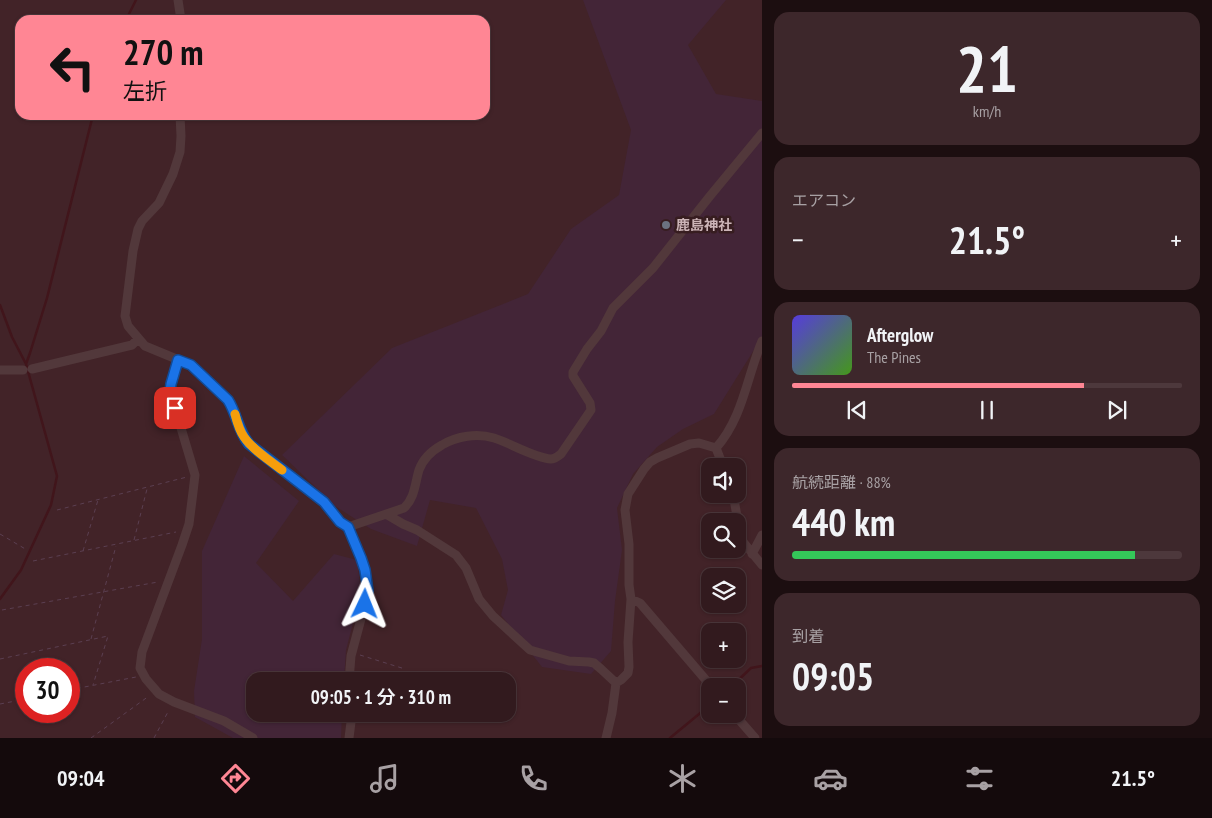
<!DOCTYPE html>
<html lang="ja">
<meta charset="utf-8">
<style>
:root{--surface:#321a1e;--page:#3d272b;--text:#f1f3f6;--muted:#a8a1a4;--line:#4d383c;--accent:#ff8694}
body{margin:0;font-family:"PT Sans Narrow","Noto Sans JP",sans-serif;background:var(--page);color:var(--text);height:100vh;display:flex;flex-direction:column;font-size:19px;white-space:nowrap}
*{box-sizing:border-box;margin:0}
p{font-size:16px;color:var(--muted)}
.icon{flex:none;width:28px;height:28px;fill:none;stroke:currentColor;stroke-width:2;stroke-linecap:round;stroke-linejoin:round}
.map{position:relative;flex:1;overflow:hidden}
.side{display:flex;flex-direction:column;gap:12px;padding:12px;background:#1c0e10;width:450px}
.side>*{flex:none}
.top-card{position:absolute;left:15px;top:15px;width:475px;height:105px;border-radius:15px;box-shadow:0 1px 4px #0004,0 0 0 1px var(--line);background:#ff8694;color:#111;overflow:hidden}
.fabs{position:absolute;left:701px;top:458px;display:grid;gap:10px}
.fabs a{display:grid;place-items:center;width:45px;height:45px;border-radius:10px;background:var(--surface);box-shadow:0 1px 4px #0004,0 0 0 1px var(--line);font-size:25px}
.speed{position:absolute;left:15px;top:658px;display:flex;gap:10px;font-size:25px;font-weight:700;text-align:center}
.speed>*{display:grid;place-content:center;width:65px;height:65px;border-radius:50%;background:var(--surface);box-shadow:0 1px 4px #0004,0 0 0 1px var(--line);line-height:1}
.speed .limit{border:8px solid #d22;background:#fff;color:#111}
.pin{position:absolute;display:grid;place-items:center;width:42px;height:42px;color:#fff;margin:-21px;border-radius:10px;box-shadow:0 2px 8px #0006}
.me{position:absolute;width:55px;margin:-28px;rotate:2deg;stroke-linejoin:round;filter:drop-shadow(0 0 4px #0008)}
.turn{display:flex;align-items:center;gap:18px;height:105px;padding:0 25px;font-size:22px}
.turn .icon{width:65px;height:65px;stroke-width:2.5}
.turn b{display:block;font-size:35px;line-height:42px}
.big{font-size:38px;font-weight:600;line-height:1.1}
.side .tile{flex:1;display:flex;flex-direction:column;justify-content:center;gap:8px;min-width:0;padding:0 18px;border-radius:15px;background:var(--page)}
.side .dial{align-items:center;gap:0}
.dial b{font-size:65px;line-height:1}
.song{display:flex;align-items:center;gap:15px}
.cover{width:60px;height:60px;border-radius:8px;background:linear-gradient(135deg,hsl(250 70% 55%),hsl(100 70% 35%))}
.played{height:5px;border-radius:2px;background:linear-gradient(90deg,var(--accent) 75%,var(--line) 75%)}
.keys{display:flex;justify-content:space-around;direction:ltr}
.heat{display:flex;justify-content:space-between;align-items:center;font-size:28px;direction:ltr}
.charge{height:8px;border-radius:4px;background:linear-gradient(90deg,#34c759 88%,var(--line) 0)}
.trip{position:absolute;left:246px;top:672px;width:270px;height:50px;border-radius:15px;background:var(--surface);box-shadow:0 1px 4px #0004,0 0 0 1px var(--line);font-weight:600;line-height:50px;text-align:center}
.tabs{display:flex;height:80px;justify-content:space-around;align-items:center;background:#140a0c;color:var(--muted)}
.tabs .icon{width:35px;height:35px}
.tabs .selected{color:var(--accent)}
.tabs b{font-size:22px;color:var(--text)}
main{display:flex;flex:1;min-height:0}
.map>svg:first-child{display:block}
</style>
<main>
<div class="map">
<svg width="762" height="738" viewBox="0 0 762 738">
<rect width="100%" height="100%" fill="#422328"/>
<path fill="#432537" d="M583,0H726L688,45L716,94L762,101V337L714,414L683,429L657,447L633,474L617,508L622,550L615,601L611,651L591,674L542,667L501,615L508,590L502,559L476,508L430,500L417,546L371,529L335,506L282,455L392,348L528,294L571,229L619,195L631,130Z
M244,456L299,501L256,563L293,601L334,554L357,560L361,592L346,650L344,681H255V714H342L341,738H233L195,717L194,691L202,639V551Z"/>
<g fill="none" stroke-linecap="round" stroke-linejoin="round">
<path stroke="#41151b" stroke-width="2.5" d="M126,20L136,0
M0,305L12,337L26,364L57,476L51,505L21,570L0,599
M26,364L30,353L47,298L93,115
M732,686L751,668L762,666
M670,738L710,705"/>
<path stroke="#5b3f51" stroke-width="1" stroke-dasharray="4 4" stroke-linecap="butt" d="M57,510L187,477
M0,534L27,550
M134,540L147,489
M83,551L98,500
M33,561L176,532
M2,610L158,582
M91,639L116,546
M360,655L405,669
M0,659L108,636L93,685
M69,690L136,677
M0,704L26,699
M91,738L149,696
M154,738L169,710"/>
<path stroke="#52383b" stroke-width="9" d="M178,0L181,20
M180,115L181,136L180,152L173,174L159,203L142,221L138,229L133,251L125,316L128,326L145,346L191,365L224,396L232,406L241,432L249,444L323,502L340,523L348,527L365,570L368,591L365,604L351,656L349,681
M178,360L171,384L170,391L195,475L193,492L189,524L182,545L142,652L140,668L146,679L159,694L174,702L224,721L253,738
M32,369L132,345L138,339
M0,370H23
M716,448C743,418 747,376 762,341
M716,448L723,466
M733,494L741,538L744,543L762,565
M386,514L403,524L417,530L456,555L466,568L479,599L493,616L530,650L569,661L589,662L594,663L601,669L616,683
M348,527L404,508C415,498 415,483 419,470C423,459 433,450 442,445C457,436 477,433 494,438C510,443 535,458 551,459C555,459 558,456 561,454L591,410L590,403L573,376V372L587,349L601,331L613,308L653,268L710,196L762,133
M752,554L762,535
M631,599L640,603L711,686
M616,683L621,680L628,673L629,667L628,642L631,599L629,585V544L625,510L628,494L644,469L650,462L657,458L690,444L699,443L716,448
M734,714L755,738
M349,738L352,714
M606,738L612,713L616,683"/>
</g>
<g fill="none" stroke-linecap="round" stroke-linejoin="round">
<defs>
<path id="route" d="M175,408L170,391L171,384L178,360L191,365L228,400C237,414 238,431 249,444L324,502L340,522L348,527L361,558L365,570L368,591L365,604"/>
</defs>
<use href="#route" stroke="#114b97" stroke-width="12"/>
<use href="#route" stroke="#1a73e8" stroke-width="9"/>
<path stroke="#f59e0b" stroke-width="9" d="M235,414C237,422 239,430 244,437C253,450 269,460 282,470"/>
</g>
<circle fill="#6b7280" stroke="#371d20" stroke-width="2" cx="666" cy="225" r="5"/>
<g text-anchor="middle" stroke-width="5" stroke-linejoin="round" paint-order="stroke">
<g font-size="14" font-weight="bold" fill="#ccb4b7" stroke="#371d20" text-anchor="start">
<text x="676" y="230">鹿島神社</text>
</g>
</g>
</svg>
<div class="fabs">
<a><svg class="icon" aria-label="sound" viewBox="0 0 24 24"><path d="M4 9h4l5-4v14l-5-4H4zM17 9q2 3 0 6"/></svg></a>
<a><svg class="icon" aria-label="search" viewBox="0 0 24 24"><circle cx="10" cy="10" r="6"/><path d="M15 15l6 6"/></svg></a>
<a><svg class="icon" aria-label="layers" viewBox="0 0 24 24"><path d="M12 4l9 5-9 5-9-5zM3 14l9 5 9-5"/></svg></a>
<a>+</a>
<a>−</a>
</div>
<div class="speed"><div class="limit">30</div></div>
<div class="pin" style="left:175px;top:408px;background:#d93025"><svg class="icon" aria-label="arrive" viewBox="0 0 24 24"><path d="M6 21V4h12l-3 4 3 4H6"/></svg></div>
<svg class="me" style="left:365px;top:604px" viewBox="-20 -20 40 40"><path d="M0-17L14 15 0 8-14 15z" fill="#1a73e8" stroke="#fff" stroke-width="4"/></svg>
<div class="trip">09:05 · 1 分 · 310 m</div>
<div class="top-card">
<div class="turn"><svg class="icon" aria-label="left" viewBox="0 0 24 24"><path d="M17 20v-9H6M10 6l-5 5 5 5"/></svg><div><b>270 m</b>左折</div></div>
</div>
</div>
<section class="side">
<div class="tile dial"><b>21</b><p>km/h</p></div>
<div class="tile"><p>エアコン</p>
<div class="heat"><a>−</a><b class="big">21.5°</b><a>+</a></div>
</div>
<div class="tile">
<div class="song"><i class="cover"></i><div><b>Afterglow</b><p>The Pines</p></div></div>
<div class="played"></div>
<div class="keys"><svg class="icon" aria-label="previous" viewBox="0 0 24 24"><path d="M18 5L8 12l10 7zM5 5v14"/></svg><svg class="icon" aria-label="pause" viewBox="0 0 24 24"><path d="M8 5v14M16 5v14"/></svg><svg class="icon" aria-label="next" viewBox="0 0 24 24"><path d="M6 5l10 7-10 7zM19 5v14"/></svg></div>
</div>
<div class="tile"><p>航続距離 · 88%</p><b class="big">440 km</b><div class="charge"></div></div>
<div class="tile"><p>到着</p><b class="big">09:05</b></div>
</section>
</main>
<nav class="tabs">
<b>09:04</b>
<svg class="icon selected" aria-label="directions" viewBox="0 0 24 24"><path d="M12 3l9 9-9 9-9-9zM9 14v-3h6M13 9l2 2-2 2"/></svg>
<svg class="icon" aria-label="music" viewBox="0 0 24 24"><path d="M9 18V5l10-2v13"/><circle cx="6" cy="18" r="3"/><circle cx="16" cy="16" r="3"/></svg>
<svg class="icon" aria-label="phone" viewBox="0 0 24 24"><path d="M5 4h4l2 5-3 2q2 4 5 5l2-3 5 2v4C11 20 4 13 5 4z"/></svg>
<svg class="icon" aria-label="climate" viewBox="0 0 24 24"><path d="M12 3v18M4 7l16 10M4 17L20 7"/></svg>
<svg class="icon" aria-label="car" viewBox="0 0 24 24"><path d="M5 17H2v-5l4-1 3-4h7l3 4 3 1v5h-3M9 17h6M6 11h13"/><circle cx="7" cy="17" r="2"/><circle cx="17" cy="17" r="2"/></svg>
<svg class="icon" aria-label="filters" viewBox="0 0 24 24"><path d="M4 7h16M4 17h16"/><circle cx="9" cy="7" r="2"/><circle cx="15" cy="17" r="2"/></svg>
<b>21.5°</b>
</nav>
